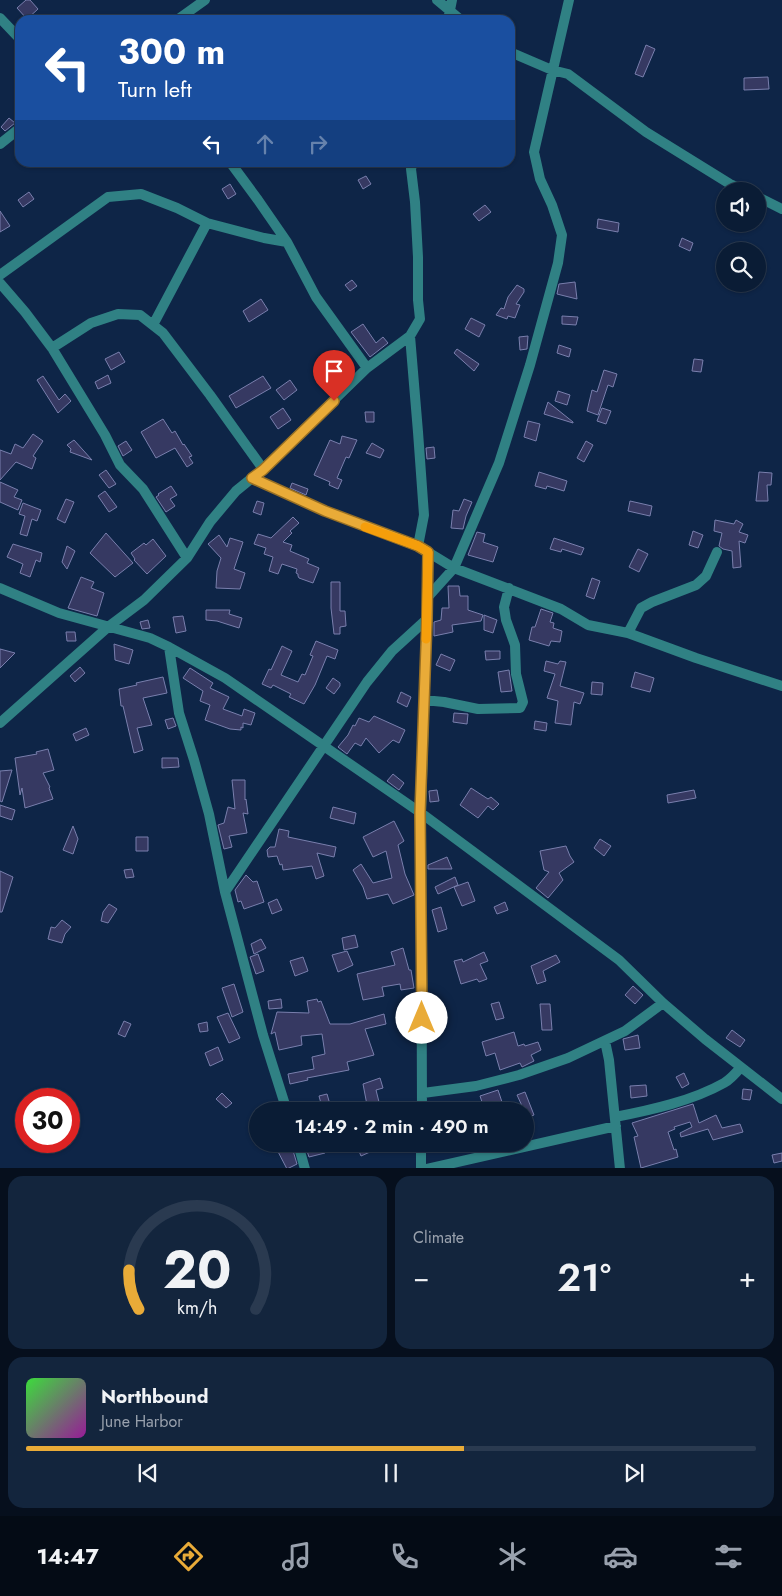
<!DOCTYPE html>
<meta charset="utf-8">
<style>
:root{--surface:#0a1c35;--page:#13253d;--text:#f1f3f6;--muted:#99a1ad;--line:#2a3a50;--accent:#e9ab38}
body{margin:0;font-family:Jost,sans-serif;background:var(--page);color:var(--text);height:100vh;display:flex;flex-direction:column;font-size:19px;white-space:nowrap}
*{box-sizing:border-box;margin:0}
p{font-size:16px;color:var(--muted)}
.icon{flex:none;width:28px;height:28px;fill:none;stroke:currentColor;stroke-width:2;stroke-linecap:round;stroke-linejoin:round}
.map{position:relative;height:1168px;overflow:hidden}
.side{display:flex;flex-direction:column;gap:8px;padding:8px;background:#060f1d;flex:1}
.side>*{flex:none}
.hud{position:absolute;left:15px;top:15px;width:500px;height:152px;border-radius:15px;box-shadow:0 1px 4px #0004,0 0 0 1px var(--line);background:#1a4fa0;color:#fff;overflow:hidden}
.tools{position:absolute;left:716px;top:182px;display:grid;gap:10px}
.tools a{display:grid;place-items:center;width:50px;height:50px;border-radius:50%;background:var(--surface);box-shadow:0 1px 4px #0004,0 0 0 1px var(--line);font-size:25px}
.speed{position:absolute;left:15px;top:1088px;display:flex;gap:10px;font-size:25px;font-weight:700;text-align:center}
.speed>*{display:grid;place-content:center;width:65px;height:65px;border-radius:50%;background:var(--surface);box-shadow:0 1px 4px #0004,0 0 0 1px var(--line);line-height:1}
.speed .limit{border:8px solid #d22;background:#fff;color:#111}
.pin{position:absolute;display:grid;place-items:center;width:42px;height:42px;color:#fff;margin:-51px -21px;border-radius:50% 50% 50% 0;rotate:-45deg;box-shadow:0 0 5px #0007}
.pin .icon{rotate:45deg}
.me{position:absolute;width:55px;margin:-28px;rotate:0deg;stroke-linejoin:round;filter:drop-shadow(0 0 4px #0008)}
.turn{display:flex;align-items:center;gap:18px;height:105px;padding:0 20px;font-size:22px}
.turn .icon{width:65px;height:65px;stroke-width:2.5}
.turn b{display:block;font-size:35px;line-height:42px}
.lanes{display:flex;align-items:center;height:48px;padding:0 20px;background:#0003;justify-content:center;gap:25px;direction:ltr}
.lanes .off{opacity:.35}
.big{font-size:38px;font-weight:600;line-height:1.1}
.side .card{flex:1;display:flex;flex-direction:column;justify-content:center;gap:8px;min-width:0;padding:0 18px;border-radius:15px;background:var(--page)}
.side .dial{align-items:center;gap:0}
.dial svg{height:130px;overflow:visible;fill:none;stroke:var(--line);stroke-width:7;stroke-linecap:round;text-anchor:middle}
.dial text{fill:var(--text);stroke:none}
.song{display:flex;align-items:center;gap:15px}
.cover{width:60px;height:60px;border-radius:8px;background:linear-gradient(135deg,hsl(120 70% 55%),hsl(300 70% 35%))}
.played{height:5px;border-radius:2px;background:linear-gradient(90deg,var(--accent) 60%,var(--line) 60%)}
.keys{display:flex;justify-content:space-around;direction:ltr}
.heat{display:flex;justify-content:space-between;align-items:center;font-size:28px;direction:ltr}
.side .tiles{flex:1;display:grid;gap:8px;grid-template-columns:1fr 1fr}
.card:last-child{grid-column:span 2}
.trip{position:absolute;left:249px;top:1102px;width:285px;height:50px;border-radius:25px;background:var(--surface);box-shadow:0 1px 4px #0004,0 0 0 1px var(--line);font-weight:600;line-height:50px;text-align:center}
.dock{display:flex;height:80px;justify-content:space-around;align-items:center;background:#040b15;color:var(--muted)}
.dock .icon{width:35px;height:35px}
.dock .on{color:var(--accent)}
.dock b{font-size:22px;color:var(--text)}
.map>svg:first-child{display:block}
</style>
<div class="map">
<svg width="782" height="1169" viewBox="0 0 782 1169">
<rect width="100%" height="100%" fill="#0e2547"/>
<path fill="#363962" stroke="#797fad" d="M26,0H30L38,9L27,19L17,8Z
M646,45L655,49L643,77L635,74Z
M768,77L769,89L744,90V78Z
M9,118L15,123L5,131L1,127Z
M366,176L371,184L363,189L358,180Z
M230,184L236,194L228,199L222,189Z
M29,192L34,199L23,207L18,200Z
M485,205L491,212L479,221L473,214Z
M0,211L10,226L0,232Z
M598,219L619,223L618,232L597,228Z
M682,238L693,243L690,251L679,246Z
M352,280L357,286L350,291L345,285Z
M575,282L577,299L557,294L559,284Z
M517,285L524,289V292L516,304L520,305L515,318L508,316L507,319L496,315L501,308L504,309L508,297Z
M261,299L268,310L249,322L243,311Z
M562,316L578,317L576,325L562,324Z
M471,318L485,325L479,337L465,329Z
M363,324L376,343L383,337L388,343L370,357L351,332Z
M528,336L527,349L520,350L519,337Z
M559,345L571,349L569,357L557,353Z
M457,349L479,364L474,371L454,353Z
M119,352L125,362L111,370L105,359Z
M694,359L703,360L701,372L692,371Z
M604,370L617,374L613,387L608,385L598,415L587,411L592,390L597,392Z
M108,375L111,383L98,389L95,382Z
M43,376L59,400L65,394L71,401L58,413L37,380Z
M263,376L271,388L236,408L229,396Z
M290,380L297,390L284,400L276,390Z
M558,391L570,395L567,405L555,401Z
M548,402L573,422V423L544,414Z
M283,408L291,420L278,429L270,417Z
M602,408L611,411L606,424L597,421Z
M365,412H374V422H366Z
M163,419L172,433L175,431L183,445L184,444L192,456L189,457L193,463L187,467L175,448L156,458L141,432Z
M528,421L540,424L536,441L524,437Z
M33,434L43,441L33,456L36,458L32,469L16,462L0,480V450L11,454L15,444L23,448Z
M342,436L357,440L349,458L346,457L337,478L342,480L338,489L329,485L330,482L314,475L330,440L340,444Z
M74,440L92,460L70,452L71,449L67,445Z
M126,441L132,450L123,456L118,446Z
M586,441L593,445L584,462L577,458Z
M372,443L384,450L380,458L366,453Z
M434,447L435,458L427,459L426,448Z
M106,470L116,484L109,488L99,475Z
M539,472L567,481L564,491L547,486L546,489L535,486Z
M759,472L772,473L771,485H767L768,501H756Z
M0,482L18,490L14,497L22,500L18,510L0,502Z
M292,483L308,489L306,495L290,488Z
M171,486L177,495L170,499L175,506L166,512L156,497L159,495L158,494Z
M105,491L117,507L109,512L98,496Z
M66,499L74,502L65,523L57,519Z
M464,499L472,502L466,516L463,529L451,528L453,510L459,511Z
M257,501L264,503L261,515L253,512Z
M630,501L652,506L650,516L628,511Z
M23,503L41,510L37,521L32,519L27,536L20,534L25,516L19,514Z
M293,517L299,523L290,531L292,533L283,542L292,545L290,551L309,559L307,563L319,568L313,583L299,578L298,576V574L296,573L297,569L282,564L278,574L269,571L273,557L264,554L266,548L254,544L258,534L271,538Z
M715,520L734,524L736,520L743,524L739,532L748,535L745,543L739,541L741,567L733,568L732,551L723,549L719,546L722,533L714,531Z
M693,531L703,535L698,548L689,545Z
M477,532L485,534L483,542L498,547L493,562L468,555Z
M106,533L133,563L115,577L90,553Z
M219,535L227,547L230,538L243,542L234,569L245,573L240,589L216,588L217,571L221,558L208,544Z
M554,538L584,548L581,555L562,549L561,552L550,549Z
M153,539L166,556L147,574L134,560L135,559L131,553L144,543L146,545Z
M13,544L42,553L40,562L36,560L30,577L20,573L23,564L7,557Z
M67,546L75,551L67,569L62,562Z
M638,549L648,554L639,572L629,567Z
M81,577L94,582L91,588L104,593L97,616L68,608Z
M592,578L600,581L594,599L586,596Z
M331,582H340V611H345L346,626L340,627V634H334L331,608Z
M448,586H459L460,596H468V610L483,615L481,621L452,625L453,632L434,636V622L441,620L442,608H449Z
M541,609L553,613L550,622L554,623L553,628L562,631L560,642L551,641L549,646L529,640L532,627H535Z
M206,610H230L229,614L242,618L239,628L217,621L206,620Z
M484,615L497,620L493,633L484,630Z
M183,616L186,631L176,633L173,617Z
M148,620L150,628L142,629L140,622Z
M66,632H75L76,641H67Z
M316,641L338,650L335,659L327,656L315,685L304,704L289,697L291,694L273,685L271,688L262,684L269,669L271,670L282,646L292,651L281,675L298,682L302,674L305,675L313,656L310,655Z
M114,644L133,650L129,664L115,660Z
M0,649L15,653L0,668Z
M485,651H500V659L486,660Z
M441,654L455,660L450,671L436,665Z
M546,661L558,664L560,661L566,662L560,686L584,693L580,704L574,702L571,725L555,723L558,701L547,698L555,674L544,671Z
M80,667L85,673L75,682L70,676Z
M190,668L213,683L210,688L229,697L223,709L242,716L244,709L255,713L251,725L243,723V728L241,727V730L230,729L205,720L210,705L200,701L203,691L183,678Z
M509,670L512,691L501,692L498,672Z
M635,672L654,678L650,692L631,687Z
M163,677L167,693L143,698L152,725L137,728L143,750L134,753L123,706H121L119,689L137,685L136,683Z
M333,678L340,683V686L334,694L326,688Z
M592,682L603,683L602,695L591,694Z
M401,692L411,697L407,707L397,702Z
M454,713L468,714L467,724L453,722Z
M374,716L405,730L399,743L393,740L379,753L366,738L361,746L355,743L347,754L338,747L348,735L353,725L355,726L359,718L369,722Z
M173,718L176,726L168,729L165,720Z
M535,721L547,723L546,731L534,729Z
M86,728L89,735L76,741L73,734Z
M48,749L54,770L43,773L50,787L49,788L53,799L25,808L22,788L20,795L15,758L37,754L36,752Z
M162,758H178L179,767L162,768Z
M12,770L2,802L0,801V771Z
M393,774L404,783L399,790L387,781Z
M232,780H245V800L246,799L248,814L243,813L247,833L229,836L232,847L224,849L218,825L224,823L228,807L235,809Z
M471,788L488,799L491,797L499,804L493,810L488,806L478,818L460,805Z
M437,790L439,801L430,802L429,791Z
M694,790L696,798L668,803L667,795Z
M0,805L15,810L12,820L0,816Z
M333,807L356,813L354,824L330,818Z
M394,821L404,841L398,845L405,874L414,895L393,904L388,894L367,899L363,887L353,870L361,864L373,883L392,878L386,851L373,857L363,837Z
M73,826L78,839L73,854L63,850Z
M279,829L289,831L288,837L336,847L334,857L317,853L324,876L316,879L312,866L283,870L282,864L280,865L277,856L268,857L267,850L270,847H275Z
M136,837H148V851H136Z
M600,839L611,846L604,856L594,848Z
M566,846L570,856L574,862L559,873L563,880L548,898L536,888L549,872L544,870L540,851Z
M447,857L452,869H428V865Z
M132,869L134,877L126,878L124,870Z
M0,871L13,877L2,912H0Z
M246,875L253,882L257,881L264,902L244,909L241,901L238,902L235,890Z
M455,877L458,885L438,894L435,887Z
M468,882L475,901L462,906L454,887Z
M277,899L282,910L272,914L268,903Z
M505,902L508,910L497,914L494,907Z
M109,904L117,909L108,923L101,921L103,912Z
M441,907L447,929L438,932L432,910Z
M62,920L71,927L65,934L62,943L48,939L51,927L55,928Z
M355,935L358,947L344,950L342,938Z
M261,939L266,948L254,954L251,944Z
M403,948L409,970H411L414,988L401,990L400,984L382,987L384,996L363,1000L357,974L395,965L391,952Z
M347,951L353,965L338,972L332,955Z
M484,952L488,961L480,964L487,979L479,982L477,979L461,984L454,961L462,959L463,962Z
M258,954L264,971L256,974L250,957Z
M556,955L560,962L543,971L546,981L537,984L531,966Z
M303,957L308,971L295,976L290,961Z
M234,984L243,1012L232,1017L222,988Z
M633,986L643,995L635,1004L625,995Z
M281,999L282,1008L269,1009L268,1001Z
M317,999L318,1002L321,1001L330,1024H350L384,1014L386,1024L365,1029L374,1055L347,1062L349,1070L307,1078L308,1080L290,1084L288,1074L314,1069L312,1057L325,1054L322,1034L301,1036L302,1045L279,1050L275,1032L271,1034L277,1012L309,1013L307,1001Z
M499,1002L504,1018L496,1020L491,1004Z
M540,1004H550L552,1030H542Z
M228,1013L240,1038L229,1043L217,1017Z
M124,1021L131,1024L125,1037L118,1034Z
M207,1022L208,1031L200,1032L198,1024Z
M732,1030L745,1040L740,1047L726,1038Z
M514,1032L518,1046L524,1044L525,1046L538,1042L541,1050L531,1055L534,1061L522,1067L520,1063L500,1070L495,1053L486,1056L482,1042Z
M638,1035L640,1048L625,1050L623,1039Z
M218,1047L223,1060L210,1066L205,1053Z
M684,1073L689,1084L682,1088L676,1077Z
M380,1078L383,1088L376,1090L379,1102L367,1105L363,1084Z
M646,1085L647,1096L631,1098L630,1086Z
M743,1089L752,1090L750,1100L742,1099Z
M498,1090L505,1111H495L493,1105L484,1108L480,1096Z
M525,1092L534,1115L525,1118V1107L523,1108L517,1095Z
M222,1093L232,1103L226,1108L216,1099Z
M327,1094L331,1108L323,1111L319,1096Z
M693,1104L699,1123L716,1115L722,1128L740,1124L743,1132L713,1140L708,1129L681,1137L680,1133L692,1127L690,1122L674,1127L675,1129L668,1132L674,1150L676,1149L678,1157L641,1168L634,1137L638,1136L632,1123Z
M274,1144H291L297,1164L287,1169Z
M323,1144L325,1153L309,1157L306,1148Z
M356,1144H366L370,1152L361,1156Z
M782,1153V1161L774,1163L772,1155Z"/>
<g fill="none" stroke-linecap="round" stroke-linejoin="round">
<path stroke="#308184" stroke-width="10" d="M437,0L461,20
M0,18L20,39
M177,20L205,0
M448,20L452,0
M510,52L552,70L568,74L646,132L730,184L746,191
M0,144L20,128
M230,162L258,200L287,242
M758,197L782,209
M0,275L108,197L141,194L177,208L207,223L264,238L287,242L316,297L367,368
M0,283L25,312L52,348L105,435L120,465L143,489L187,558
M153,325L207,223
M410,336L418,432L424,515L418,546
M52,348L91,323L118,314L140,315L163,333L210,395L263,469
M252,478L325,511L418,546L454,568L561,609L588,625L628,633L696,658L782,686
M0,588L59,613L150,638L169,647L225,678L421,813L619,960L663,1003L705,1039L782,1099
M427,598L454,568L499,463L530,365L558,263L562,235L552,205L540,179L534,152L569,0
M628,633L641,608L652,602L696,585L706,576L717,552
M169,647L179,713L194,760L209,814L225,892L263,1035L287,1111
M424,700L444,702L478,709L520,708L523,702L516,674L515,645L506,620L504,607L509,588
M0,723L108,627L144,600L187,558L210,522L236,491L263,469L367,368L410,336L420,319L418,300V257L415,202L411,169L413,162
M225,892L367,682L392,651L427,619
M605,1041L609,1060L620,1169
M423,1093L476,1086L519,1075L568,1058L625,1031L663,1003
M422,1111L421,813L427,619L428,552
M615,1117C651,1110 692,1101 724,1083C731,1079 736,1073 741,1067
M298,1144L305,1169
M421,1169V1144
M427,1169L616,1126"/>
</g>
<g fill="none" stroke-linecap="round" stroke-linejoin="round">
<defs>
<path id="route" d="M334,401L263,470L252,478L325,511L418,546L428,552L427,619L420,813L422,1018"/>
</defs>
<use href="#route" stroke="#976f24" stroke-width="12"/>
<use href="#route" stroke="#e9ab38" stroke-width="9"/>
<path stroke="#f59e0b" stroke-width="9" d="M365,527L418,546L428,552L426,639"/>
</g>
</svg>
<div class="tools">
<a><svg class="icon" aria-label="sound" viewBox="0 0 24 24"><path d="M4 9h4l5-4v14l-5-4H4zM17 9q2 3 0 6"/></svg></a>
<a><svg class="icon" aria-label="search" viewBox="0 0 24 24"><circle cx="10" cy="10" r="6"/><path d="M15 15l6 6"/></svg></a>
</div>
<div class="speed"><div class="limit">30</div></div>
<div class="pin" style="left:334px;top:401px;background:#d93025"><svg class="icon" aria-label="arrive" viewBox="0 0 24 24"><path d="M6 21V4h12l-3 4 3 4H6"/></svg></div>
<svg class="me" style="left:422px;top:1018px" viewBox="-20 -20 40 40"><circle r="19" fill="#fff"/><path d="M0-13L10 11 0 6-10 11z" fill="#e9ab38"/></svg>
<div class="trip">14:49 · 2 min · 490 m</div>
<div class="hud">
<div class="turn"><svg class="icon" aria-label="left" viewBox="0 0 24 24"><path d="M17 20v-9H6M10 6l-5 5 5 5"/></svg><div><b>300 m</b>Turn left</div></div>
<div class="lanes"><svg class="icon" aria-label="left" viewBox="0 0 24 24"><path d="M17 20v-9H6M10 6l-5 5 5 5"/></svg><svg class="icon off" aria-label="ahead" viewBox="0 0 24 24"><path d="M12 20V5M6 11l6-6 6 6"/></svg><svg class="icon off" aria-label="right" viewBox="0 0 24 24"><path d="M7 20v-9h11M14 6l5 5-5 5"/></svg></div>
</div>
</div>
<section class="side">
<div class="tiles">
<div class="card dial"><svg viewBox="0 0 100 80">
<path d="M14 69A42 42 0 1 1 86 69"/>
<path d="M14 69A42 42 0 0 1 8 45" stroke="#e9ab38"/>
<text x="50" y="56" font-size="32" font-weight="700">20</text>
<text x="50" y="72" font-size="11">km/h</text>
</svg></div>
<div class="card"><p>Climate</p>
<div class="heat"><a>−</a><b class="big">21°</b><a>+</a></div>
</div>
<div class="card">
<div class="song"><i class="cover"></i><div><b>Northbound</b><p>June Harbor</p></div></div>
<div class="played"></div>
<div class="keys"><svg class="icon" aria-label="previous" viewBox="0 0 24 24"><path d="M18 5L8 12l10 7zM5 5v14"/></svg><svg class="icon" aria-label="pause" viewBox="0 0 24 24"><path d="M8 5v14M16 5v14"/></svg><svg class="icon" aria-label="next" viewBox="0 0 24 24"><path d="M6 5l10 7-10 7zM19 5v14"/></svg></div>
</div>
</div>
</section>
<nav class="dock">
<b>14:47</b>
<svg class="icon on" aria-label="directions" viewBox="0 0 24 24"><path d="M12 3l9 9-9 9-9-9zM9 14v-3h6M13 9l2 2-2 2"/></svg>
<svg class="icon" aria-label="music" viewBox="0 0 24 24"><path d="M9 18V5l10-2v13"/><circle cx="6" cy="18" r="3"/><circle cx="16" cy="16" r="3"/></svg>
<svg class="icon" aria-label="phone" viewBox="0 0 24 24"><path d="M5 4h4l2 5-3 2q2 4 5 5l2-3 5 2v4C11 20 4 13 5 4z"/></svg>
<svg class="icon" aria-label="climate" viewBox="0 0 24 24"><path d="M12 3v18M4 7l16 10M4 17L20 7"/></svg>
<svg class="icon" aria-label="car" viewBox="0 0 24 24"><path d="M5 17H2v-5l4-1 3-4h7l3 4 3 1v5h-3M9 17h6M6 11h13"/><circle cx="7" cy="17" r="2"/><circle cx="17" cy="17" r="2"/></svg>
<svg class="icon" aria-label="filters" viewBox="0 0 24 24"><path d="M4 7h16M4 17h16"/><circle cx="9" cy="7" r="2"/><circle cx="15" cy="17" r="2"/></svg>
</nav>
